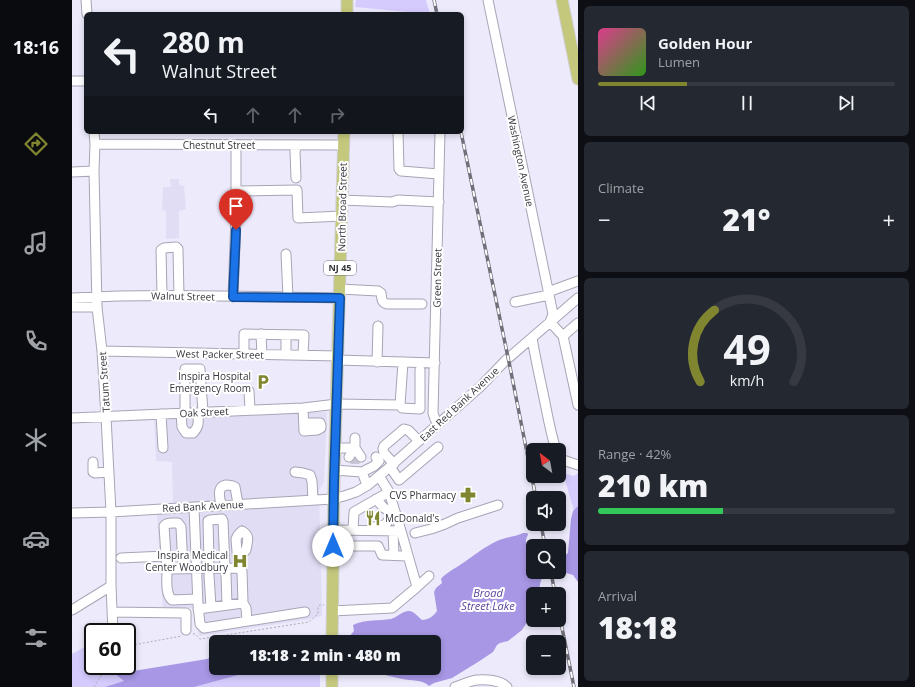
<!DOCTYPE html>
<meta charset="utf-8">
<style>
:root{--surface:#171b24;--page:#242831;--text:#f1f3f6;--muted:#9ea1a6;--line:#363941;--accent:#808530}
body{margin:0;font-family:"Open Sans",sans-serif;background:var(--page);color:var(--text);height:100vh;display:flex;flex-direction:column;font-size:15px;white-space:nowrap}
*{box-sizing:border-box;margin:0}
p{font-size:13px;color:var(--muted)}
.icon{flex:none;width:22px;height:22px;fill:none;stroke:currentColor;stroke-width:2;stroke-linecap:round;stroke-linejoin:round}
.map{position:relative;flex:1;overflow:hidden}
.sheet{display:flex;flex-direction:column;gap:6px;padding:6px;background:#0d0f14;width:337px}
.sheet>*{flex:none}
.hud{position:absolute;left:12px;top:12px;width:380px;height:122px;border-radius:6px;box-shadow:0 2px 6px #0003;background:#171b24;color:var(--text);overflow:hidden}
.needle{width:26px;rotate:328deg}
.buttons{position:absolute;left:454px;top:443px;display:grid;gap:8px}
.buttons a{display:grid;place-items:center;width:40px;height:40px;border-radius:6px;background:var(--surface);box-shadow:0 2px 6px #0003;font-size:20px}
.speed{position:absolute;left:12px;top:623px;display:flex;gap:8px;font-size:20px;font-weight:700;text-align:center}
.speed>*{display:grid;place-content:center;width:52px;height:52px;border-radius:50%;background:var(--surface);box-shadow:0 2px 6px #0003;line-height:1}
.speed .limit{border:2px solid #111;border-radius:6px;background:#fff;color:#111}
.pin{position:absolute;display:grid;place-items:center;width:34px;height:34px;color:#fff;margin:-41px -17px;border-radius:50% 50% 50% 0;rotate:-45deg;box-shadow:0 0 4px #0007}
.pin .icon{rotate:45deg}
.me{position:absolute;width:44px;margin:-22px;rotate:0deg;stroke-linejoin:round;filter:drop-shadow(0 0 3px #0008)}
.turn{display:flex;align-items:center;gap:14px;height:84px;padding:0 12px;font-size:18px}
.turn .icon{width:52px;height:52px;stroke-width:2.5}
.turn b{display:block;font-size:28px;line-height:34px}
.lanes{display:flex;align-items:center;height:38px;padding:0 12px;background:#0003;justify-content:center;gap:20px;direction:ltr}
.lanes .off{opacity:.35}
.big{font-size:30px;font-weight:800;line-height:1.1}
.sheet .tile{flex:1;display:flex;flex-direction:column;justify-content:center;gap:6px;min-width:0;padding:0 14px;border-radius:6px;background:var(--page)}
.sheet .dial{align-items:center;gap:0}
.dial svg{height:104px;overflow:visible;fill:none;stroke:var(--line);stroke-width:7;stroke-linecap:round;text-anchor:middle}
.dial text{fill:var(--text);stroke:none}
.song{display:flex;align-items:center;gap:12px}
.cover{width:48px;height:48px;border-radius:6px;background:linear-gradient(135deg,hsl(330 70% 55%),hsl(110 70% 35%))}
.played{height:4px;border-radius:2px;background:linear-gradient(90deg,var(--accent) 30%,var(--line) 30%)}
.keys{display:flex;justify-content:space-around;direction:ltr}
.heat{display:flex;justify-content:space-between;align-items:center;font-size:22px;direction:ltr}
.charge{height:6px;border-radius:3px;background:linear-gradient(90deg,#34c759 42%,var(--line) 0)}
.trip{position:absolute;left:137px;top:635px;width:232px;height:40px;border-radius:6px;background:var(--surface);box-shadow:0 2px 6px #0003;font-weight:800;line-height:40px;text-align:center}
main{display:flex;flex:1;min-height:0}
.tab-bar{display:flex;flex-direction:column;width:72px;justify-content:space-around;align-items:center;background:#090b0e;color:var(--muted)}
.tab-bar .icon{width:28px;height:28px}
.tab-bar .active{color:var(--accent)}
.tab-bar b{font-size:18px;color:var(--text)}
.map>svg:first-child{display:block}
</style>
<main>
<nav class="tab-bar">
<b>18:16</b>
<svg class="icon active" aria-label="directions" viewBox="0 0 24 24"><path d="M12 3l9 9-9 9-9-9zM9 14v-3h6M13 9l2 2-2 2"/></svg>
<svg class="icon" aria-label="music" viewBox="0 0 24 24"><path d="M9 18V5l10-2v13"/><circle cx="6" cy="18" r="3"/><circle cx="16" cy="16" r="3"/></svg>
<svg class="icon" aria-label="phone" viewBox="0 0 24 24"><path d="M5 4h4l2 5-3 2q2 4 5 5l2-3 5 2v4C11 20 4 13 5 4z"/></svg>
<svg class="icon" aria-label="climate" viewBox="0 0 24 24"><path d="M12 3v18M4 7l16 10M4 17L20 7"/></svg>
<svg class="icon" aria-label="car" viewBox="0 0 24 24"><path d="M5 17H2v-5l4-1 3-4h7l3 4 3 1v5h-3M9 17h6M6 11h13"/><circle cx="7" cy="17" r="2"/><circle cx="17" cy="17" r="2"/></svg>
<svg class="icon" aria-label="filters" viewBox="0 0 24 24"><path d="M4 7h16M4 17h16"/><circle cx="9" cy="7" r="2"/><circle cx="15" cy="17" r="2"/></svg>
</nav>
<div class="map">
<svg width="506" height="687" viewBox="0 0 506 687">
<rect width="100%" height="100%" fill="#eceafb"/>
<path fill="#e0ddf5" d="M98,179H107V185L112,186L114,209L107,211V238L94,239V211L90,210L91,187H99Z
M255,412L252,482L247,490L250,616L238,619L127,636L122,608L91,609L85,514L101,513L100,462L84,461L82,418Z"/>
<path fill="#d5ccfd" d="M284,0H354L358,14L283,7Z
M491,473L502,476L506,473V506L502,511Z
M21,642V666H33V669L43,674L60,687H0V654Z
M192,668H248V687H122Z"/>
<path fill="#a797e5" d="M506,506V582L501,575L491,572L489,570H487V560L496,553L499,519L501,511Z
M451,533H455L456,534C456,536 454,538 454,540C453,545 458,550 461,553V572H480L477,573L469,580L466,594H461V613L450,630L436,641L428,643L425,645L421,652L406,662L380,678L362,683L357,686C350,679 339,681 330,679C317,676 303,673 291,668H362V642H281L276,638L282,631L281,625C294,619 307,621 319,619C326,617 330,611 337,611C342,611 346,617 350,620C356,620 362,616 365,611L362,592L364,588L370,583L369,579C374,573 382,569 388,565C400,557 412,547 425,541C433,537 443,537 451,533Z
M144,655V668H192L122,687H33L52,681L43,674L135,659Z"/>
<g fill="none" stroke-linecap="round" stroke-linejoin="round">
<path stroke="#c7c6d5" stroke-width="9" stroke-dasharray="9 4.5" stroke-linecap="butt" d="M283,464V457"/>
<defs>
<path id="minor" d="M14,0L15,14
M416,0L481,314L478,322L491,336L506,405
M0,81H14
M22,132L23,144L22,171L25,307L30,351L34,417L39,512V586L41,632
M326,132L327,169L329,171L367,174
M23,144L272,145
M0,172L22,171
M224,178L223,151L225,145
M164,191L225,190L226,218L270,216
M270,200L320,202L326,200L367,202
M214,254L216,297
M268,289L306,291L309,293C310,299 309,302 315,304H350
M476,292L506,281
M90,295L89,250L92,248L104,247L106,249L107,296
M161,297L164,217V145
M0,298C89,293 178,297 268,298
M443,302L477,295
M0,307H25
M189,334L190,355
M491,336L506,323
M460,338C463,356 467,374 471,393C475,412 478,431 484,450
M30,351L266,356
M172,354V334L232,335L231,355
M214,355V335
M266,360L363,363
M305,362L306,326
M177,391L178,410
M328,405L330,408L348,409V370
M231,408L232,431L245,430L249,428V425L248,423H232
M109,413L110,427L114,433H121C128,426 126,421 126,413
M113,413V369H128L131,412
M89,414L91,448
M0,418L231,408L265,404L328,405L331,362
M366,423L363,419L361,413L368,132
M263,448H283V438
M283,448L289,457
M487,456L491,460L506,465
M277,457L283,448
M21,462V472L23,473L37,472
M322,464L312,453L311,449L312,446L332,429L336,430L347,441
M318,467L327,480L366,447
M262,470L290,472L295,485
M223,472L231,473L238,475L240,481L241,500
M290,472L302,466L307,461L304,457
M149,505C148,498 144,487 154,485C158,485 160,485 163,487L166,504
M122,507L126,605L128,624L132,628L233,612
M0,513L39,512L261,499L272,496L284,492L296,485L313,471L408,387L433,361L506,298
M301,527L309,526L314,524L318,518V513L316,510L312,508L304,499
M261,530L329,531
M281,530L282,512L317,492
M321,531L322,555
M343,533L359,529L373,524L386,518L426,505
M261,546H306L310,555L336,556
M49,558L93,556
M137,561L136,521L138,520L150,519L151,521L153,568
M163,568L167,569L170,571L171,603
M95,571L92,526C95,522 101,523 106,523L109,527L111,568
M154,574L155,605
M137,575L139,607
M345,587L357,576
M125,599L100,600C93,594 95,580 95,571L98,569L163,568L166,564L164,539L166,535L170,531C179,536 175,542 174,550L166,557
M126,609L171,603L174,608L175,621
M0,610L39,586
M260,611L320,608L345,587L329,531L317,492L307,476
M40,612L114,613V630
M383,687C390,685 397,681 405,680C414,679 428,680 435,687"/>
<path id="major" d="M490,0L506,79
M275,14V0
M260,642L262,482L272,132
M260,687V668"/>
</defs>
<use href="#minor" stroke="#a7a5b5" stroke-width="11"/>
<use href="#major" stroke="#cfced0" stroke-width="13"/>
<path stroke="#adacb9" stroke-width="1" stroke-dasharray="2 2" stroke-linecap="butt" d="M121,634H123L128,639L237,622L246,614V607L248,605H252
M55,646L110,636
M22,687L33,669V666"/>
<use href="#minor" stroke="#fff" stroke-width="9"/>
<use href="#major" stroke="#c4c87c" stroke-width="11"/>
<defs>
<path id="rail" d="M362,0L365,14
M389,132L438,367L464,498
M469,524L473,546
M479,572L483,594
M487,613L502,687"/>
</defs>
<use href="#rail" stroke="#716f7a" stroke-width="3.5"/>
<use href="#rail" stroke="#fff" stroke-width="2" stroke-dasharray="6" stroke-linecap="butt"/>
</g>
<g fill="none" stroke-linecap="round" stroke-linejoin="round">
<defs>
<path id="route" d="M164,230L161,297L268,298L262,482L261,546"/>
</defs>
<use href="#route" stroke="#114b97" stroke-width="10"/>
<use href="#route" stroke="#1a73e8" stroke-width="7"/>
</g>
<defs>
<symbol id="parking-bare" viewBox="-9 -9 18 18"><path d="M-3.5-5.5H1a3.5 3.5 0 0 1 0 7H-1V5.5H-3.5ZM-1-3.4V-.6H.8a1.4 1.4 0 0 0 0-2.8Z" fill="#808530" stroke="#fff" stroke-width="2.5" paint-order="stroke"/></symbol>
<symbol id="pharmacy-bare" viewBox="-9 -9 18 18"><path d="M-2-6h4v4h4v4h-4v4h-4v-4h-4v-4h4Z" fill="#808530" stroke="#fff" stroke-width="2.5" paint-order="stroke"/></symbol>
<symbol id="restaurant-bare" viewBox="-9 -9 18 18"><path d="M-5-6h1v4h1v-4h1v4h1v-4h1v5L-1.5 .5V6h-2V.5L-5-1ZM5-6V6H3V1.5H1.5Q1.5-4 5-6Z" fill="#808530" stroke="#fff" stroke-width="2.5" paint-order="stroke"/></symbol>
<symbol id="hospital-bare" viewBox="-9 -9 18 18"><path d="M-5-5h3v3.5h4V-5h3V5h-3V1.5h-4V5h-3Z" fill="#808530" stroke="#fff" stroke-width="2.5" paint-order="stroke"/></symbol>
</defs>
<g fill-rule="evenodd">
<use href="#parking-bare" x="180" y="371" width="22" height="22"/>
<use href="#pharmacy-bare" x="385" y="484" width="22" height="22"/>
<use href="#restaurant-bare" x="290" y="507" width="22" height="22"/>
<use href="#hospital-bare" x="157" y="550" width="22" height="22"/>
</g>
<g text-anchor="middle" stroke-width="4" stroke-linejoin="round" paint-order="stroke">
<rect fill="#fff" stroke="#727176" stroke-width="1" x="252" y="261" width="32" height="14" rx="3"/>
<g font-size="9" font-weight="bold" fill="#35343b">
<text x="268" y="271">NJ 45</text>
</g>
<g font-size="10" fill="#35343b" stroke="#fff">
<text x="147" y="149">Chestnut Street</text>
<text transform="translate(449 161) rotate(78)" y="4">Washington Avenue</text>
<text transform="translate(270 207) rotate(-89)" y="4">North Broad Street</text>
<text transform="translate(365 278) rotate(-89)" y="4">Green Street</text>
<text transform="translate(111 296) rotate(1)" y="4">Walnut Street</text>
<text transform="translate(148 354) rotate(1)" y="4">West Packer Street</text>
<text transform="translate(32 382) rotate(-94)" y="4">Tatum Street</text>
<text transform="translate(387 404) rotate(-43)" y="4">East Red Bank Avenue</text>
<text transform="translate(132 412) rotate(-3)" y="4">Oak Street</text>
<text transform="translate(131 506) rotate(-3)" y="4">Red Bank Avenue</text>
</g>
<g font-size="10" fill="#35343b" stroke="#fff" text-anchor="end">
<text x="179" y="380">Inspira Hospital<tspan x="179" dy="12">Emergency Room</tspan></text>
<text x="384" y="499">CVS Pharmacy</text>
<text x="313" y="522" text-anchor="start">McDonald's</text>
<text x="156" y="559">Inspira Medical<tspan x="156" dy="12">Center Woodbury</tspan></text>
</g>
<g font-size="11" font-style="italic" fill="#5c439e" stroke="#fff">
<text x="416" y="597">Broad<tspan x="416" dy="13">Street Lake</tspan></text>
</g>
</g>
</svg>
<div class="buttons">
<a><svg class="needle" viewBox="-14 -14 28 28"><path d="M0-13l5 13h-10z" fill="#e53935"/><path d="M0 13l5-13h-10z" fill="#9ea1a6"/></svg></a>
<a><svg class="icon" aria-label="sound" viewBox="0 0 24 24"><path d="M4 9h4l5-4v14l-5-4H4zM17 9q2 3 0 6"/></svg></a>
<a><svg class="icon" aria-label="search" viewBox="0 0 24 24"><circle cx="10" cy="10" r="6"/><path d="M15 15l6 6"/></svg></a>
<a>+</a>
<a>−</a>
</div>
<div class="speed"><div class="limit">60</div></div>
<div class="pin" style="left:164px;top:230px;background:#d93025"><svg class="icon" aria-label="arrive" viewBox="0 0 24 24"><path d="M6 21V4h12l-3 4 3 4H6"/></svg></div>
<svg class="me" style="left:261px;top:546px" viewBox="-20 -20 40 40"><circle r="19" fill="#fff"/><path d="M0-13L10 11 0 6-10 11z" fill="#1a73e8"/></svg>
<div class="trip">18:18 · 2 min · 480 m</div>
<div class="hud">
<div class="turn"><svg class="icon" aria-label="left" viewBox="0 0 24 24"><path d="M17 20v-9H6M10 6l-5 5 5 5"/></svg><div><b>280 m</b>Walnut Street</div></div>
<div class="lanes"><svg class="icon" aria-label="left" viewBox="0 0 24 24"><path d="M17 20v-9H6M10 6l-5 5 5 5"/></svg><svg class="icon off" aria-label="ahead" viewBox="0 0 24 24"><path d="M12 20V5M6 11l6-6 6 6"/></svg><svg class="icon off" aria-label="ahead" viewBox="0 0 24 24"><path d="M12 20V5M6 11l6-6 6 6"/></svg><svg class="icon off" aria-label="right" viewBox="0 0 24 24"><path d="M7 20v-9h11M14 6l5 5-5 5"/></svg></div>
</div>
</div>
<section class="sheet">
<div class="tile">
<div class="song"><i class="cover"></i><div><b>Golden Hour</b><p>Lumen</p></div></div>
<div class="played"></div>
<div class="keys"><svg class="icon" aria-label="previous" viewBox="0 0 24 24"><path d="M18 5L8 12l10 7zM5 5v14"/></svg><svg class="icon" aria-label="pause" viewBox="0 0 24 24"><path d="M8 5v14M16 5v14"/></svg><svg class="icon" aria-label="next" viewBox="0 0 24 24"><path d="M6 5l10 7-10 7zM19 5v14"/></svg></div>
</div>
<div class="tile"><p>Climate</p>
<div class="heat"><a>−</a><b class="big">21°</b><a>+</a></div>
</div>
<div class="tile dial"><svg viewBox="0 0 100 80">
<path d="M14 69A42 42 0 1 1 86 69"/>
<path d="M14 69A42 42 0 0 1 25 14" stroke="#808530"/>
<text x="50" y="56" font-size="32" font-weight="700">49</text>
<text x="50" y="72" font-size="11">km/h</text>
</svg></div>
<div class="tile"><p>Range · 42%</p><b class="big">210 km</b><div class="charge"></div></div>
<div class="tile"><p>Arrival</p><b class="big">18:18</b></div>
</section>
</main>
